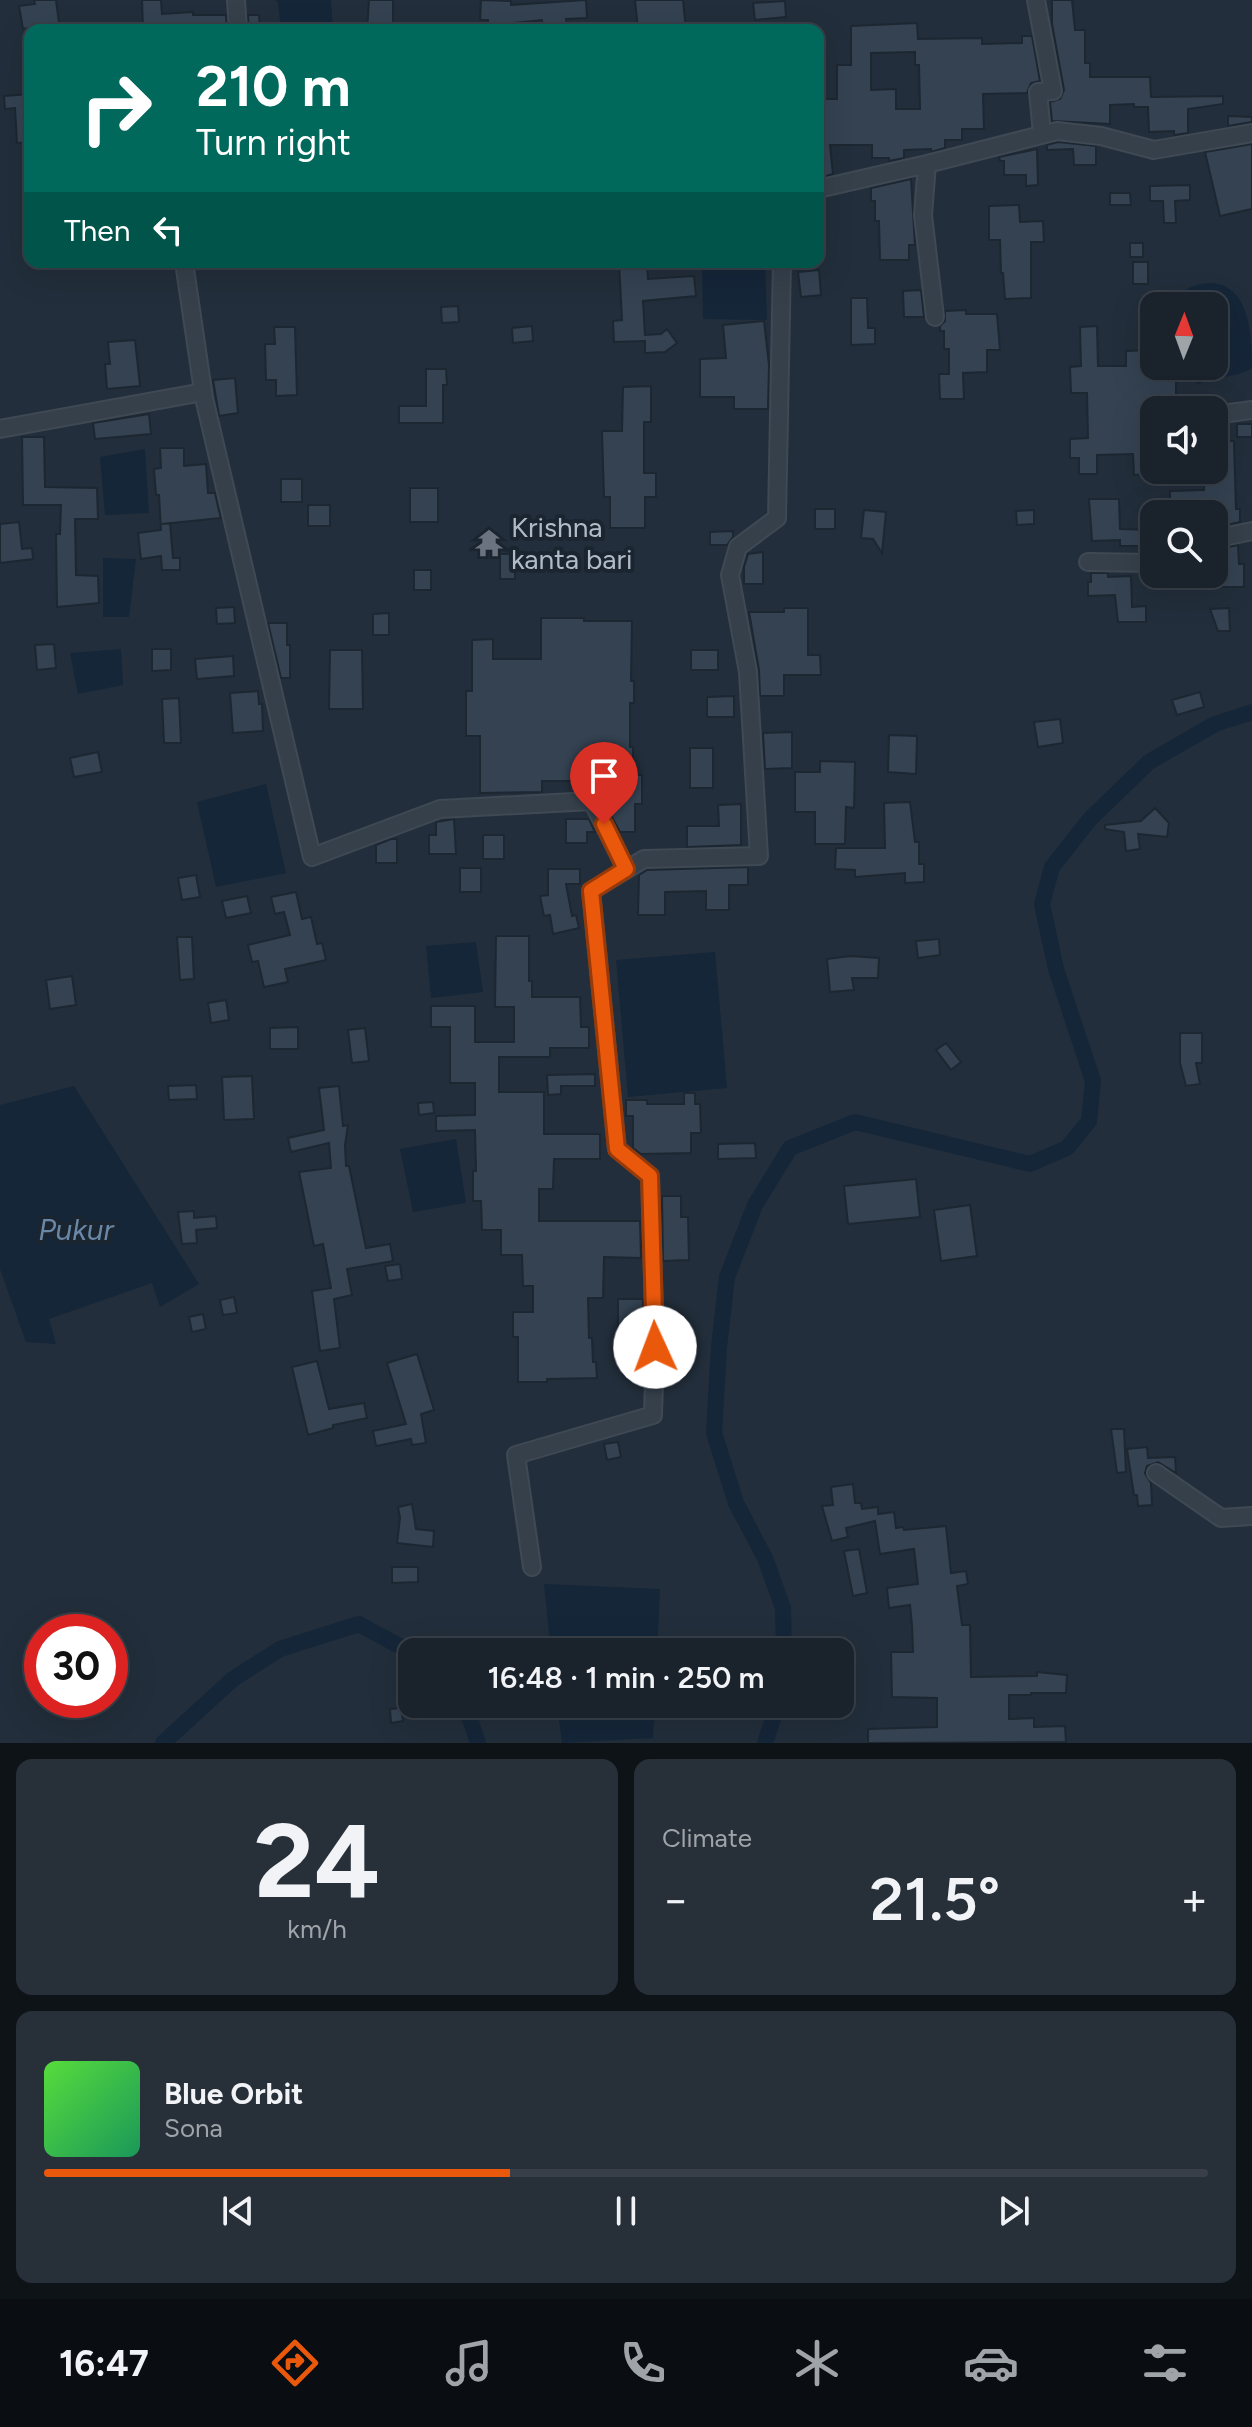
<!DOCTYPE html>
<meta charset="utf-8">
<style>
:root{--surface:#1a222c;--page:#272f38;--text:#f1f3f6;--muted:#9fa4a9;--line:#383f48;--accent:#ea580c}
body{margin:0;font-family:Figtree,sans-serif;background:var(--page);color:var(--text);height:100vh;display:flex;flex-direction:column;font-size:30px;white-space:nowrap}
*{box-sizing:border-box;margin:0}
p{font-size:26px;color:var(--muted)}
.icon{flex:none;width:44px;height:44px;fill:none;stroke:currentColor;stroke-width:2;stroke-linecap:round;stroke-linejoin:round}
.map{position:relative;height:1743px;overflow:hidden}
.panel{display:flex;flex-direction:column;gap:16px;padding:16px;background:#0e1318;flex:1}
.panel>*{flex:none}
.banner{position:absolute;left:24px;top:24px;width:800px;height:244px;border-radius:16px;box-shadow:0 8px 32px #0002,0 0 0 2px var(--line);background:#00695c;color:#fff;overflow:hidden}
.needle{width:52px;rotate:1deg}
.fabs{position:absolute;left:1140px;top:292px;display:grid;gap:16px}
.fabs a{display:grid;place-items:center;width:88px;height:88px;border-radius:16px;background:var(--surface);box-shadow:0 8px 32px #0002,0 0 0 2px var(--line);font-size:40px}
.speed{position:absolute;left:24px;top:1614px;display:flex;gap:16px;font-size:40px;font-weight:700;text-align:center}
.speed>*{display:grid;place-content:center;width:104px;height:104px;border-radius:50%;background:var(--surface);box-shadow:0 8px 32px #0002,0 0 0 2px var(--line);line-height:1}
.speed .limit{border:12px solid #d22;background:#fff;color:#111}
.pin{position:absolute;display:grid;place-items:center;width:68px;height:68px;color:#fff;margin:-82px -34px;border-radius:50% 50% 50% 0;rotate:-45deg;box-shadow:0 0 8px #0007}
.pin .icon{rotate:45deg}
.me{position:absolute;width:88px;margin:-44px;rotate:358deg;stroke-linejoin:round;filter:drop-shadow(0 0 6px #0008)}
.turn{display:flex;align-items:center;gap:28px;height:168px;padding:0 40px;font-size:36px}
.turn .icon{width:104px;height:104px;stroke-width:2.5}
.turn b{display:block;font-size:56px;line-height:68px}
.then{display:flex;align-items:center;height:76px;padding:0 40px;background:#0003;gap:16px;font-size:30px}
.big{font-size:60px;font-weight:600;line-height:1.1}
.panel .card{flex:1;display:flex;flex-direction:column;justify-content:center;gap:12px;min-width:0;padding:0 28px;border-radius:16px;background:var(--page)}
.panel .dial{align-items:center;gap:0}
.dial b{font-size:104px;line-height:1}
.song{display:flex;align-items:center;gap:24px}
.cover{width:96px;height:96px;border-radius:12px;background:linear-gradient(135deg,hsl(110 70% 55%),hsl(150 70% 35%))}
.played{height:8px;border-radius:4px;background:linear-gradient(90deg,var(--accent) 40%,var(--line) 40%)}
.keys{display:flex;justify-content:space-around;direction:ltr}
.heat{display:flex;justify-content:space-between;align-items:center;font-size:44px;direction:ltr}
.panel .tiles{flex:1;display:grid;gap:16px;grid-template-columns:1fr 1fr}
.card:last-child{grid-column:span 2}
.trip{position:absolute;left:398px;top:1638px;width:456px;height:80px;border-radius:16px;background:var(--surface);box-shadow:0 8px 32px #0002,0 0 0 2px var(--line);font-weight:600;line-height:80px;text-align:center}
.dock{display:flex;height:128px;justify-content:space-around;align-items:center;background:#0a0e12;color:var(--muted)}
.dock .icon{width:56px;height:56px}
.dock .on{color:var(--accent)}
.dock b{font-size:36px;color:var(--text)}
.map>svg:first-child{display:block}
</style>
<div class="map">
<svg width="1252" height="1743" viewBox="0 0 1252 1743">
<rect width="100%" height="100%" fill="#222e3b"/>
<path fill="#152639" d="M275,0H331L333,30H281L278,3Z
M702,262H765L767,320L703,319Z
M1212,283C1251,286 1252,339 1252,368C1235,379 1215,375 1199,384L1195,382L1190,366H1214V306H1178C1181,287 1195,284 1212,283Z
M145,449L149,513L105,515L100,457Z
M103,558L136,559L129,617H103Z
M121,649L123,685L78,694L70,653Z
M266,784L286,873L216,887L197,802Z
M476,942L483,992L431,998L426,946Z
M715,952L727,1088L628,1097L616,960Z
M74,1086L199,1284L160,1307L152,1283L49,1319L56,1344L26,1342L0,1269V1105Z
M456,1139L466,1203L413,1212L400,1149Z
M544,1584L660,1589L657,1652H551Z
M557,1704H655L653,1738L562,1743Z"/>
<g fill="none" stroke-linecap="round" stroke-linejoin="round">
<path stroke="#152639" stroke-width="16" d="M784,1652L783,1608L765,1558L736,1503L714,1433L719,1347L727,1277L755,1205L790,1148L855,1122L1030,1164L1067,1148L1089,1121L1093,1081L1056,969L1042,904L1052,867L1090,819L1149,762L1215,724L1252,712
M460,1704L470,1719L478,1743
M163,1743L233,1679L280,1649L359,1624L412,1653
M765,1743L778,1704"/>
</g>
<path fill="#344252" stroke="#1d2732" stroke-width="2" fill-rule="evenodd" d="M34,0H56L60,30H38V26L23,29L19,6L35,4Z
M142,0H161L162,14L193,12V15H226L227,30H143Z
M369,0H393V30H367Z
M481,0L511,1V5L586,0L587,18L566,19L567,30H543L542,20L514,23V30H488V20H480Z
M635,0H683L686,30H638Z
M1052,0H1072L1075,30H1085V63H1090V77H1150L1151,97L1223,96V104L1188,109V133L1174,135V131L1149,132L1148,107H1134V104L1110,105V124L1052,121L1050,102L1060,99L1064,90L1052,24Z
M785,1L786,17L755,20L753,3Z
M248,15H259L260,29L249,30Z
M917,23L918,39L982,38V44L1022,43V36H1032L1040,81L1031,83L1027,93L983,94L984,129H962V140H945V148L931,152V149L904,150V158L889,161V158H872V145H830L833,174L818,178V116L821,115L820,99H837V65H851V26ZM915,52V65H919L920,109H896V89L871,90V53Z
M30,94V142L17,143L15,108L5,109L4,96Z
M1228,116L1252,117V122L1228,126Z
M1058,142L1096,146V165H1074L1073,149L1047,150V145Z
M1252,144V209L1220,216L1205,152Z
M1037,149L1038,185L1026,186V175H1004V161H1000L999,157Z
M911,179L915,245H909V260H880L879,221H875V201H871V188Z
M1190,185V200L1175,201L1176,223H1164L1163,201H1150V186Z
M1110,193H1130L1131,205H1110Z
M1019,205L1020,222L1043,221L1044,242H1031V298L1005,299L1003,273H1001L1000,240H989V206Z
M1130,243H1143V257H1130Z
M619,262H647L648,279L694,276L696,296L643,301L645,335L661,334L667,329L677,343L665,352L645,353V341L614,342L613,321L622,320Z
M1133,262H1148V284H1133Z
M819,270L821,295L801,297L798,272Z
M921,290L924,317H904L903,291Z
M851,298H867L868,328H875V344L851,345Z
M458,306L459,322L442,323L441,307Z
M966,310V314H997L1000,350H987V372L963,373L964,399H940L939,374H949V349H944V331H940V326L945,321V311Z
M764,321L769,365L768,409H734V397H700V359L726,358L723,325Z
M532,326L533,341L513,343L512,328Z
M1097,326L1098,366H1126V351L1150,350V371H1176V408H1152L1154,474L1134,475L1133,454L1097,455V474H1079V458H1070V439L1088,438L1087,393H1071L1070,367L1081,366L1080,327Z
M274,327H295L297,395L276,396V380H266L265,344H275Z
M135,340L140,386L107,389L105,364H110L108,342Z
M426,369H446L447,385H443V423H399V406H426Z
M235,378L238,413L219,416L213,380Z
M651,386V422H644V473H656V497H645V528H610V497H604L602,431H622L623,387Z
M149,414L151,434L95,439L93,423Z
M1237,424H1252V437H1237Z
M22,437H44L45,487L97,488L98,519H75L76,575L98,576L99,603L57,607L56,534H60L61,505H23Z
M1214,441H1234L1236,509H1240V522L1214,528V514H1170V491L1204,490V470H1214Z
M160,448H184V466L206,464L208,493H215L220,515L221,518L162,524L170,523L173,558H180V570H162L161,556L141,559L138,533L161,530L159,495H156L154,469L161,468Z
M281,479H302V502H281Z
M410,488H438V522H410Z
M1089,499H1119L1120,529L1154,530V546H1120V540L1092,541Z
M308,505H330V526H308Z
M815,509H835V529H815Z
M864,510L886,512L882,553L873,539L861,538Z
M1034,510V524L1017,525L1016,511Z
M19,522L22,549L32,548L33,559L0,563V524Z
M733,531V537L727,545H710V532Z
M1238,545L1239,564H1244V587H1218V556H1214V550Z
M763,552V584H744V567L748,554Z
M500,554H515V579H500Z
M414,570H431V590H414Z
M1091,573H1108V577L1131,576L1132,607L1146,606V622H1118L1115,595L1088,596V582H1091Z
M234,607L235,623L217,624L216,608Z
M784,608H808V655H820L821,675H784V696H760L759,670L749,612H784Z
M1229,608L1230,631H1218L1210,609Z
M389,613V635H373V614Z
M541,618H584V621H632L631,681H634V703H630V747H633V775H642V804H635V832H620L598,792V781H542V792L480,793V736H466V691H472V640L493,639V659H541Z
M268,623H287V645H290V678H281Z
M54,644L56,668L37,670L35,645Z
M152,649H171V670L152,671Z
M330,650H362L363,709H329Z
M691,650H718V670H691Z
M233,656L234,676L197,679L195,659Z
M258,691L259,704H262L263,731L233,733L230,693Z
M1200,692L1204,707L1177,715L1172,700Z
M734,696V717H707V697Z
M179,698L181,743H164L162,699Z
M1060,719L1063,743L1038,747L1034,722Z
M792,732V768L765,769L763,733Z
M889,735L917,736L916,774L888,772Z
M690,748H713V788H690Z
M98,752L102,772L74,777L70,758Z
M820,761L855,762L854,808L846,807L845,844H815V812H795V772H820Z
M910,802L915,842H919V864H924V882L905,883V873L855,877V870L835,869L836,848H885L884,803Z
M741,804V845L687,847V826H719L718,805Z
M1155,808L1169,823L1167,837L1138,834L1140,849L1126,851L1124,832L1105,829V825L1141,821Z
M454,819L456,854H429V835H436V822Z
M566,819H589L595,832H587V843H566Z
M483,835H504V859H483Z
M391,839H397V863H376V845Z
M748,867V885H729V910H706V891L665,892V915H638L639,875L647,870Z
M460,868H481V892H460Z
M548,869H580V884H566L572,916L576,915L579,928L553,934L550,915L544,916L540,896L548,895Z
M196,875L200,897L182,900L178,878Z
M296,892L302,919L311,917L317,944L322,943L326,960L285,969L288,982L264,987L258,961L252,962L248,945L290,935L284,912L275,914L271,897Z
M247,896L251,913L226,918L222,901Z
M496,936H529V981H532V997H580L581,1027H589V1048H550V1057H499V1092H544V1134H600V1159H554L553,1189H539V1221H640L641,1258L604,1257L603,1298H588L589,1338H592L593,1362H596L597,1378L547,1379V1382H518V1337H513V1312H533V1286H523L522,1255H501V1230H482L481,1201H473V1171H476L475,1130L436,1131V1116L475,1115V1083H450V1027H431V1006H475V1042H514V1007H495Z
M177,937H192L194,979L180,980Z
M939,939L940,955L918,958L916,941Z
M850,956L879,958L878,978H852L854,990L830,992L827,959Z
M72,976L76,1005L50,1009L46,980Z
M226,1000L229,1020L211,1023L208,1003Z
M298,1027V1049H270V1028Z
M365,1028L369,1061L352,1063L348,1030Z
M1180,1033H1202V1063H1196L1200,1084L1186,1086L1180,1063Z
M946,1043L961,1062L951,1070L936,1050Z
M595,1074V1086H561V1094L548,1095L547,1075Z
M252,1076L254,1119L224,1120L222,1077Z
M196,1085L197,1099L169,1100L168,1086Z
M339,1086L343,1126L348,1125L345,1145L346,1166H349L366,1248L390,1244L393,1261L347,1269L352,1295L334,1299L340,1348L320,1351L312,1291L331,1288L323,1244L314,1246L299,1172L331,1168L329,1143L291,1152L288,1138L324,1130L319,1088Z
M684,1093H695V1104H700L701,1133H691V1153L641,1154L633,1148V1116H626V1100H647V1104H684Z
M433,1102L434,1113L419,1115L418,1103Z
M755,1143L756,1158L718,1159V1144Z
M916,1179L920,1217L848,1224L844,1186Z
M662,1196H681V1217H688L689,1260L663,1261Z
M970,1205L977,1256L941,1261L934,1210Z
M194,1211V1218L216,1216L217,1228L196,1230L197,1243L182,1244L178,1212Z
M400,1264L402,1279L388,1281L385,1266Z
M234,1297L237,1313L223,1315L220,1300Z
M618,1299H643L644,1333L618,1334Z
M203,1314L206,1329L192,1332L189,1317Z
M417,1354L434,1410L421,1414L426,1443L412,1445L411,1439L376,1446L373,1431L406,1424L387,1363Z
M317,1361L329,1409L364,1403L367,1418L333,1425V1428L308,1435L292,1367Z
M1111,1429H1124L1126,1472L1117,1473Z
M618,1442L621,1457L607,1460L604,1444Z
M1147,1447L1148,1458L1175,1457L1176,1473L1158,1462L1147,1466L1145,1473L1151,1483L1152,1505L1138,1506L1137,1495H1134L1127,1449Z
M853,1484L855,1503H861L862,1509L878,1507V1514L894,1512L896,1528L903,1527L904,1530L946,1526L951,1573L966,1571L968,1584L957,1586L962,1625H970L971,1677L1037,1676V1672L1067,1675L1066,1693H1031V1695H1009V1719L1034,1718V1727L1065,1726L1066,1742L868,1743V1729L937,1727V1698L892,1697L891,1652H913L912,1625L910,1605L889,1608L887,1588L918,1584L914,1549L880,1554L875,1521L846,1528L848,1537L832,1541L822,1506L833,1505L831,1487Z
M412,1504L416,1529L434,1531L433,1547L397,1543L400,1518L398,1507Z
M859,1549L867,1593L853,1596L844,1551Z
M392,1567H418V1582L392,1583Z
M401,1708L403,1721L391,1723L390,1709Z"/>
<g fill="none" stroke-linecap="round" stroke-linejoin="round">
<defs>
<path id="minor" d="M236,0L238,30
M1036,0L1053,91L1038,92L1042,134
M927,164L923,215L935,317
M818,189L927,164L1057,131L1101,136L1154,150L1252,133
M184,262L204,398L312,857L440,809L592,801L626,869
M1214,415L1252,410
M0,429L203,392
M1214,539L1252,531
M1088,562L1154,563
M1156,1473L1221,1518L1252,1516
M532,1567L516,1455L653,1415L655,1347L650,1176L617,1149L591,891L644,859L759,856L748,672L730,575L738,547L777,518L782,262"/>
</defs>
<use href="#minor" stroke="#3f4954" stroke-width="20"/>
<use href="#minor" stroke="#35404b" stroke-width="16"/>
</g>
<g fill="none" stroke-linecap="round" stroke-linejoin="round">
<defs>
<path id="route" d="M604,824L626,869L591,891L614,1120L617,1149L650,1176L655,1347"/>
</defs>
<use href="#route" stroke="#983908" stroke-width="20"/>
<use href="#route" stroke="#ea580c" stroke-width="14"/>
</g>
<defs>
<symbol id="temple-bare" viewBox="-9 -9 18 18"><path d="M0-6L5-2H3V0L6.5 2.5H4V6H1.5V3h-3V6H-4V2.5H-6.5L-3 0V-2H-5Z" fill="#6b7280" stroke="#1b2530" stroke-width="2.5" paint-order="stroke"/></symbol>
</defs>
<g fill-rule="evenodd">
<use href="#temple-bare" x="469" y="523" width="40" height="40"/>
</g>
<g text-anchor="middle" stroke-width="8" stroke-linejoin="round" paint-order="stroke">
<g font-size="28" fill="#b1bbc7" stroke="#1b2530" text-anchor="start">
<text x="511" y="537">Krishna<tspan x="511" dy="32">kanta bari</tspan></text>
</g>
<g font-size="30" font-style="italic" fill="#6987a7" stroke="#1b2530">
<text x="76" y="1240">Pukur</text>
</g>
</g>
</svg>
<div class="fabs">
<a><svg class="needle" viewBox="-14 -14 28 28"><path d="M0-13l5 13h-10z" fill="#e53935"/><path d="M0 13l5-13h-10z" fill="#9fa4a9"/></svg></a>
<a><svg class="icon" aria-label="sound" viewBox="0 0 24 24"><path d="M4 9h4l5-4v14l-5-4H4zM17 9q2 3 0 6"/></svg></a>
<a><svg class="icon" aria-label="search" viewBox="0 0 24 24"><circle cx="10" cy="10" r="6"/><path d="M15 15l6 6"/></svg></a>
</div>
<div class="speed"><div class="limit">30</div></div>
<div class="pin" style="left:604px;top:824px;background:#d93025"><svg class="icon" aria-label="arrive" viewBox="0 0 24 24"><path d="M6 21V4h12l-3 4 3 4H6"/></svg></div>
<svg class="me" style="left:655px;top:1347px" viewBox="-20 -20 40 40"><circle r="19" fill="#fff"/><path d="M0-13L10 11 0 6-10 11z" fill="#ea580c"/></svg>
<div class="trip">16:48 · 1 min · 250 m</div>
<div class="banner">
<div class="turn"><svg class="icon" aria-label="right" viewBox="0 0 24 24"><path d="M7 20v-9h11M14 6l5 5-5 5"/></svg><div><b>210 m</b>Turn right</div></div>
<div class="then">Then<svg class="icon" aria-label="left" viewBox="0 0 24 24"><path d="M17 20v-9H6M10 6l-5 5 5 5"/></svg></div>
</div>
</div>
<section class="panel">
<div class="tiles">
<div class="card dial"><b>24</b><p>km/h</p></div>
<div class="card"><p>Climate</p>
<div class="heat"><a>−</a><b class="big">21.5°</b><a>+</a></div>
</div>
<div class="card">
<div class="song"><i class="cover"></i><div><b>Blue Orbit</b><p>Sona</p></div></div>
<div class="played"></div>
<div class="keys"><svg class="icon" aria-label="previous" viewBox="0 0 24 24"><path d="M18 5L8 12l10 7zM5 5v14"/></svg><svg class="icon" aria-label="pause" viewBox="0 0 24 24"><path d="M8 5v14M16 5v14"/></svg><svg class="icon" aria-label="next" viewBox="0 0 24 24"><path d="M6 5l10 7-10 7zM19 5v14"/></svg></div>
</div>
</div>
</section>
<nav class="dock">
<b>16:47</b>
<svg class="icon on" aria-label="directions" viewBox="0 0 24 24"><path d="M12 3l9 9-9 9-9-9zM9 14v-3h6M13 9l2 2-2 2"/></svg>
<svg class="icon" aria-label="music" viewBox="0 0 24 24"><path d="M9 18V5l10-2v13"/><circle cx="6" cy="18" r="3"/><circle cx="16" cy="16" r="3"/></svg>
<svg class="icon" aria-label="phone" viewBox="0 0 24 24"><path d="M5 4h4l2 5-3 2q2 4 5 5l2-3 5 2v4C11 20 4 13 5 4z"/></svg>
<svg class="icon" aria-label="climate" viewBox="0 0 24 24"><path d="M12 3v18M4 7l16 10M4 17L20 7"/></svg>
<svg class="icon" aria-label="car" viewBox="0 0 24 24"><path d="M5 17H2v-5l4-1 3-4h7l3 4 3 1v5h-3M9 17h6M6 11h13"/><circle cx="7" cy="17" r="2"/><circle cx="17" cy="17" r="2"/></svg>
<svg class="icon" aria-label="filters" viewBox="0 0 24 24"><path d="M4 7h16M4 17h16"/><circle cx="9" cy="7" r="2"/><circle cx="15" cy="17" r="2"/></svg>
</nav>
